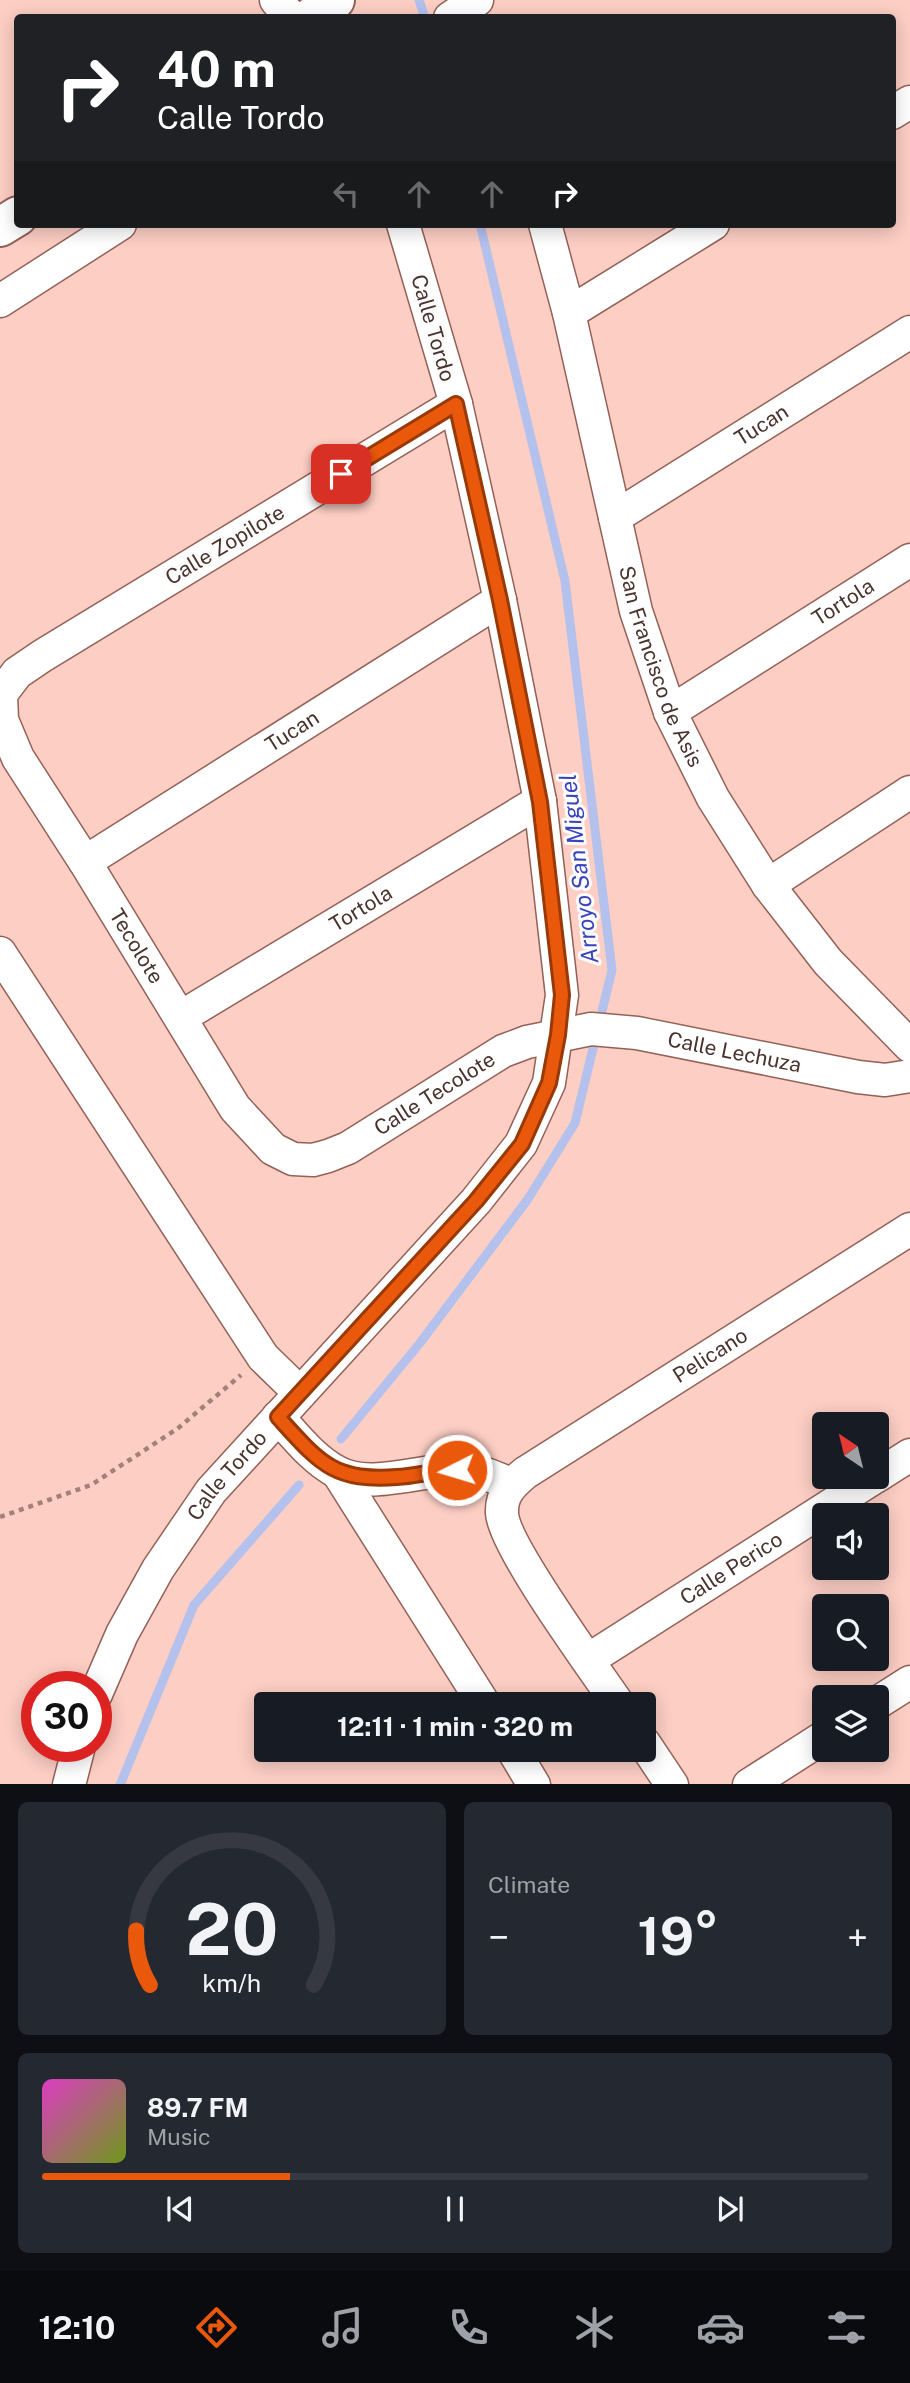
<!DOCTYPE html>
<meta charset="utf-8">
<style>
:root{--surface:#171b24;--page:#242831;--text:#f1f3f6;--muted:#9ea1a6;--line:#363941;--accent:#ea580c}
body{margin:0;font-family:"Public Sans",sans-serif;background:var(--page);color:var(--text);height:100vh;display:flex;flex-direction:column;font-size:26px;white-space:nowrap}
*{box-sizing:border-box;margin:0}
p{font-size:23px;color:var(--muted)}
.icon{flex:none;width:38px;height:38px;fill:none;stroke:currentColor;stroke-width:2;stroke-linecap:round;stroke-linejoin:round}
.map{position:relative;height:1784px;overflow:hidden}
.panel{display:flex;flex-direction:column;gap:18px;padding:18px;background:#0d0f14;flex:1}
.panel>*{flex:none}
.banner{position:absolute;left:14px;top:14px;width:882px;height:214px;border-radius:7px;box-shadow:0 4px 18px #0003;background:#202124;color:#fff;overflow:hidden}
.needle{width:46px;rotate:325deg}
.buttons{position:absolute;left:812px;top:1412px;display:grid;gap:14px}
.buttons a{display:grid;place-items:center;width:77px;height:77px;border-radius:7px;background:var(--surface);box-shadow:0 4px 18px #0003;font-size:35px}
.speed{position:absolute;left:21px;top:1671px;display:flex;gap:14px;font-size:35px;font-weight:700;text-align:center}
.speed>*{display:grid;place-content:center;width:91px;height:91px;border-radius:50%;background:var(--surface);box-shadow:0 4px 18px #0003;line-height:1}
.speed .limit{border:10px solid #d22;background:#fff;color:#111}
.pin{position:absolute;display:grid;place-items:center;width:60px;height:60px;color:#fff;margin:-30px;border-radius:14px;box-shadow:0 4px 10px #0006}
.me{position:absolute;width:77px;margin:-38px;rotate:265deg;stroke-linejoin:round;filter:drop-shadow(0 0 5px #0008)}
.turn{display:flex;align-items:center;gap:24px;height:147px;padding:0 28px;font-size:32px}
.turn .icon{width:91px;height:91px;stroke-width:2.5}
.turn b{display:block;font-size:49px;line-height:60px}
.lanes{display:flex;align-items:center;height:66px;padding:0 28px;background:#0003;justify-content:center;gap:35px;direction:ltr}
.lanes .off{opacity:.35}
.big{font-size:52px;font-weight:700;line-height:1.1}
.panel .card{flex:1;display:flex;flex-direction:column;justify-content:center;gap:10px;min-width:0;padding:0 24px;border-radius:10px;background:var(--page)}
.panel .dial{align-items:center;gap:0}
.dial svg{height:182px;overflow:visible;fill:none;stroke:var(--line);stroke-width:7;stroke-linecap:round;text-anchor:middle}
.dial text{fill:var(--text);stroke:none}
.song{display:flex;align-items:center;gap:21px}
.cover{width:84px;height:84px;border-radius:10px;background:linear-gradient(135deg,hsl(310 70% 55%),hsl(80 70% 35%))}
.played{height:7px;border-radius:4px;background:linear-gradient(90deg,var(--accent) 30%,var(--line) 30%)}
.keys{display:flex;justify-content:space-around;direction:ltr}
.heat{display:flex;justify-content:space-between;align-items:center;font-size:38px;direction:ltr}
.panel .tiles{flex:1;display:grid;gap:18px;grid-template-columns:1fr 1fr}
.card:last-child{grid-column:span 2}
.trip{position:absolute;left:254px;top:1692px;width:402px;height:70px;border-radius:7px;background:var(--surface);box-shadow:0 4px 18px #0003;font-weight:700;line-height:70px;text-align:center}
.dock{display:flex;height:112px;justify-content:space-around;align-items:center;background:#090b0e;color:var(--muted)}
.dock .icon{width:49px;height:49px}
.dock .active{color:var(--accent)}
.dock b{font-size:32px;color:var(--text)}
.map>svg:first-child{display:block}
</style>
<div class="map">
<svg width="910" height="1785" viewBox="0 0 910 1785">
<rect width="100%" height="100%" fill="#fccec4"/>
<g fill="none" stroke-linecap="round" stroke-linejoin="round">
<path stroke="#b4c1ed" stroke-width="9" d="M419,0L425,18
M341,1439L420,1343L528,1199L575,1123L612,970L565,581L480,224
M120,1785L194,1605L299,1485"/>
<defs>
<g id="minor">
<path d="M276,0L292,18"/>
<path d="M450,18L477,0"/>
<path d="M892,113L910,102"/>
<path id="s1" d="M545,224L569,313L636,611L670,712L713,798L768,885L828,962L910,1046"/>
<path d="M0,301L120,224"/>
<path d="M569,313L713,224"/>
<path id="s2" d="M456,404L42,656L17,673L1,694L2,720L18,758L85,862L235,1108L273,1149L293,1159L313,1160L328,1156L348,1148L503,1051L527,1042L591,1029L637,1033L858,1077L885,1080L910,1076"/>
<path id="s3" d="M615,517L910,332"/>
<path id="s4" d="M670,712L910,560"/>
<path id="s5" d="M85,862L500,600"/>
<path d="M768,885L910,792"/>
<path d="M0,953L263,1357L300,1393"/>
<path id="s6" d="M181,1017L540,801"/>
<path d="M278,1417C295,1436 314,1460 337,1472C373,1492 431,1465 471,1470C485,1472 499,1480 512,1484"/>
<path d="M338,1473L484,1704"/>
<path d="M877,1476L910,1455"/>
<path id="s7" d="M588,1660L875,1477"/>
<path id="s8" d="M96,1694L122,1634L158,1569L211,1491L476,1201L521,1144L549,1083L562,995L540,801L500,600L456,404L403,224"/>
<path d="M877,1703L910,1682"/>
<path id="s9" d="M618,1704C595,1670 503,1545 502,1513C501,1494 512,1484 525,1473L910,1229"/>
<path d="M644,1743L672,1785"/>
<path d="M513,1750L534,1785"/>
<path d="M69,1785L79,1746"/>
<path d="M749,1785L824,1737"/>
</g>
<path id="tertiary" d="M310,18L335,0
M0,227L18,216"/>
</defs>
<use href="#minor" stroke="#936157" stroke-width="35"/>
<use href="#tertiary" stroke="#936157" stroke-width="42"/>
<path stroke="#a38179" stroke-width="4.5" stroke-dasharray="5 5" stroke-linecap="butt" d="M0,1517L91,1485L177,1429L241,1375"/>
<use href="#minor" stroke="#fff" stroke-width="32"/>
<use href="#tertiary" stroke="#fff" stroke-width="38"/>
</g>
<g fill="none" stroke-linecap="round" stroke-linejoin="round">
<defs>
<path id="route" d="M341,474L456,404L500,600L540,802L562,995L558,1035L549,1083L522,1144L476,1201L278,1417C319,1462 333,1482 397,1477C417,1476 436,1470 457,1470"/>
</defs>
<use href="#route" stroke="#983908" stroke-width="18"/>
<use href="#route" stroke="#ea580c" stroke-width="12"/>
</g>
<g text-anchor="middle" stroke-width="6" stroke-linejoin="round" paint-order="stroke">
<g font-size="21" fill="#49332e" stroke="#fbfbfb">
<text transform="translate(433 328) rotate(74)" y="7">Calle Tordo</text>
<text dy="7" stroke="none"><textPath href="#s3" startOffset="173">Tucan</textPath></text>
<text transform="translate(225 545) rotate(-31)" y="7">Calle Zopilote</text>
<text dy="7" stroke="none"><textPath href="#s4" startOffset="205">Tortola</textPath></text>
<text dy="7" stroke="none"><textPath href="#s1" startOffset="458">San Francisco de Asis</textPath></text>
<text dy="7" stroke="none"><textPath href="#s5" startOffset="245">Tucan</textPath></text>
<text dy="7" stroke="none"><textPath href="#s6" startOffset="210">Tortola</textPath></text>
<text dy="7" stroke="none"><textPath href="#s2" startOffset="831">Tecolote</textPath></text>
<text dy="7" stroke="none"><textPath href="#s2" startOffset="1575">Calle Lechuza</textPath></text>
<text dy="7" stroke="none"><textPath href="#s2" startOffset="1258">Calle Tecolote</textPath></text>
<text dy="7" stroke="none"><textPath href="#s9" startOffset="492">Pelicano</textPath></text>
<text dy="7" stroke="none"><textPath href="#s8" startOffset="256">Calle Tordo</textPath></text>
<text dy="7" stroke="none"><textPath href="#s7" startOffset="170">Calle Perico</textPath></text>
</g>
<g font-size="23" font-style="italic" fill="#3843be" stroke="#fbfbfb">
<text transform="translate(579 869) rotate(-97)" y="8">Arroyo San Miguel</text>
</g>
</g>
</svg>
<div class="buttons">
<a><svg class="needle" viewBox="-14 -14 28 28"><path d="M0-13l5 13h-10z" fill="#e53935"/><path d="M0 13l5-13h-10z" fill="#9ea1a6"/></svg></a>
<a><svg class="icon" aria-label="sound" viewBox="0 0 24 24"><path d="M4 9h4l5-4v14l-5-4H4zM17 9q2 3 0 6"/></svg></a>
<a><svg class="icon" aria-label="search" viewBox="0 0 24 24"><circle cx="10" cy="10" r="6"/><path d="M15 15l6 6"/></svg></a>
<a><svg class="icon" aria-label="layers" viewBox="0 0 24 24"><path d="M12 4l9 5-9 5-9-5zM3 14l9 5 9-5"/></svg></a>
</div>
<div class="speed"><div class="limit">30</div></div>
<div class="pin" style="left:341px;top:474px;background:#d93025"><svg class="icon" aria-label="arrive" viewBox="0 0 24 24"><path d="M6 21V4h12l-3 4 3 4H6"/></svg></div>
<svg class="me" style="left:457px;top:1470px" viewBox="-20 -20 40 40"><circle r="17" fill="#ea580c" stroke="#fff" stroke-width="3"/><path d="M0-11L8 9 0 5-8 9z" fill="#fff"/></svg>
<div class="trip">12:11 · 1 min · 320 m</div>
<div class="banner">
<div class="turn"><svg class="icon" aria-label="right" viewBox="0 0 24 24"><path d="M7 20v-9h11M14 6l5 5-5 5"/></svg><div><b>40 m</b>Calle Tordo</div></div>
<div class="lanes"><svg class="icon off" aria-label="left" viewBox="0 0 24 24"><path d="M17 20v-9H6M10 6l-5 5 5 5"/></svg><svg class="icon off" aria-label="ahead" viewBox="0 0 24 24"><path d="M12 20V5M6 11l6-6 6 6"/></svg><svg class="icon off" aria-label="ahead" viewBox="0 0 24 24"><path d="M12 20V5M6 11l6-6 6 6"/></svg><svg class="icon" aria-label="right" viewBox="0 0 24 24"><path d="M7 20v-9h11M14 6l5 5-5 5"/></svg></div>
</div>
</div>
<section class="panel">
<div class="tiles">
<div class="card dial"><svg viewBox="0 0 100 80">
<path d="M14 69A42 42 0 1 1 86 69"/>
<path d="M14 69A42 42 0 0 1 8 45" stroke="#ea580c"/>
<text x="50" y="56" font-size="32" font-weight="700">20</text>
<text x="50" y="72" font-size="11">km/h</text>
</svg></div>
<div class="card"><p>Climate</p>
<div class="heat"><a>−</a><b class="big">19°</b><a>+</a></div>
</div>
<div class="card">
<div class="song"><i class="cover"></i><div><b>89.7 FM</b><p>Music</p></div></div>
<div class="played"></div>
<div class="keys"><svg class="icon" aria-label="previous" viewBox="0 0 24 24"><path d="M18 5L8 12l10 7zM5 5v14"/></svg><svg class="icon" aria-label="pause" viewBox="0 0 24 24"><path d="M8 5v14M16 5v14"/></svg><svg class="icon" aria-label="next" viewBox="0 0 24 24"><path d="M6 5l10 7-10 7zM19 5v14"/></svg></div>
</div>
</div>
</section>
<nav class="dock">
<b>12:10</b>
<svg class="icon active" aria-label="directions" viewBox="0 0 24 24"><path d="M12 3l9 9-9 9-9-9zM9 14v-3h6M13 9l2 2-2 2"/></svg>
<svg class="icon" aria-label="music" viewBox="0 0 24 24"><path d="M9 18V5l10-2v13"/><circle cx="6" cy="18" r="3"/><circle cx="16" cy="16" r="3"/></svg>
<svg class="icon" aria-label="phone" viewBox="0 0 24 24"><path d="M5 4h4l2 5-3 2q2 4 5 5l2-3 5 2v4C11 20 4 13 5 4z"/></svg>
<svg class="icon" aria-label="climate" viewBox="0 0 24 24"><path d="M12 3v18M4 7l16 10M4 17L20 7"/></svg>
<svg class="icon" aria-label="car" viewBox="0 0 24 24"><path d="M5 17H2v-5l4-1 3-4h7l3 4 3 1v5h-3M9 17h6M6 11h13"/><circle cx="7" cy="17" r="2"/><circle cx="17" cy="17" r="2"/></svg>
<svg class="icon" aria-label="filters" viewBox="0 0 24 24"><path d="M4 7h16M4 17h16"/><circle cx="9" cy="7" r="2"/><circle cx="15" cy="17" r="2"/></svg>
</nav>
